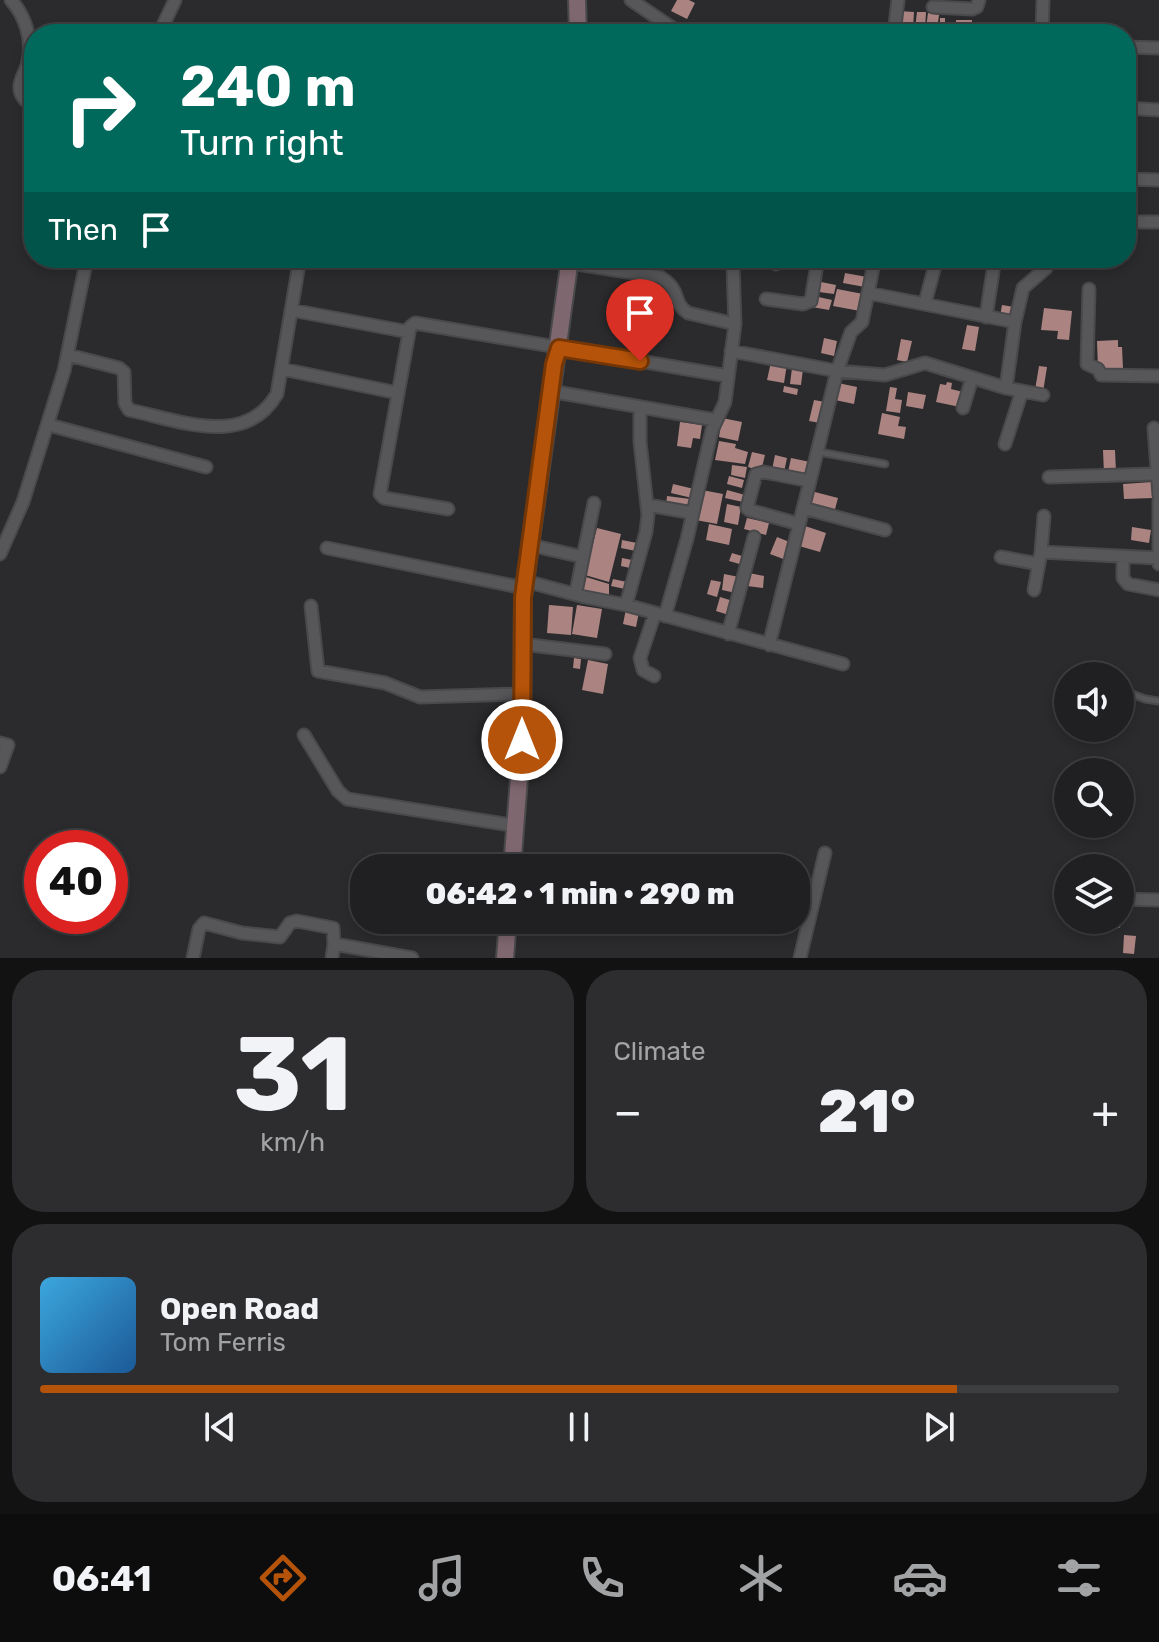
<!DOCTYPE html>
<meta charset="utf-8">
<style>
:root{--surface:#202022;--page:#2d2d2f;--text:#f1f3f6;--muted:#a2a3a5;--line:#3d3e40;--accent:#b45309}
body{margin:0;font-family:Rubik,sans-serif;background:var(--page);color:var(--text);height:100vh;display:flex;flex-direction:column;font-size:30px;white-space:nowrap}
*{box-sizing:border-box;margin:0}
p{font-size:26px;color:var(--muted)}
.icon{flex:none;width:44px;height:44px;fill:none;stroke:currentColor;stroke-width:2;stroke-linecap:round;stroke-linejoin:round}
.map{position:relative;height:958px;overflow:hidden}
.side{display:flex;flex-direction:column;gap:12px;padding:12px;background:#121213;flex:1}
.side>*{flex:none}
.banner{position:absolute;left:24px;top:24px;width:1112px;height:244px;border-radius:32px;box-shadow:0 4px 12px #0003,0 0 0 2px var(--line);background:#00695c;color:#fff;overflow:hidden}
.fabs{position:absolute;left:1054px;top:662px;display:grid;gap:16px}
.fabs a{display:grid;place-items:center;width:80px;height:80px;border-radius:50%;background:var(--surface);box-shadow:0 4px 12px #0003,0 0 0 2px var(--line);font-size:40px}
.speed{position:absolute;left:24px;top:830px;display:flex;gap:16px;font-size:40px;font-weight:700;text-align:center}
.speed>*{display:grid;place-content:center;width:104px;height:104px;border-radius:50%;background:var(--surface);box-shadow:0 4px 12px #0003,0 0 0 2px var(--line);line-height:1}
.speed .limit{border:12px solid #d22;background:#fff;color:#111}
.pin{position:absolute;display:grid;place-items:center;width:68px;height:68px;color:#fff;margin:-82px -34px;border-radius:50% 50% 50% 0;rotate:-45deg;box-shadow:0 0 8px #0007}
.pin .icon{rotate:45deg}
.me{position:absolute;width:88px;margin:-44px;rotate:0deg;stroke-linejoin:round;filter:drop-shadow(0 0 6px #0008)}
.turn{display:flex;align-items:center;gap:28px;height:168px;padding:0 24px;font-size:36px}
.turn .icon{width:104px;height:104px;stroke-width:2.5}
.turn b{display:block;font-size:56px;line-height:68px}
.then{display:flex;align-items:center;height:76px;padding:0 24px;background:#0003;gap:16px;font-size:30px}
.big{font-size:60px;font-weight:800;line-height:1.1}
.side .card{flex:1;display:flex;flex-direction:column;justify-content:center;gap:12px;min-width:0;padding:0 28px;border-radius:32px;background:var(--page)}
.side .dial{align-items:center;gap:0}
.dial b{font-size:104px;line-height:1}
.song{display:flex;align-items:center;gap:24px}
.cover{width:96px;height:96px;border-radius:12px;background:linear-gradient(135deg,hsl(200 70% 55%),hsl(210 70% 35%))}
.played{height:8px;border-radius:4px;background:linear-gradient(90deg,var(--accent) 85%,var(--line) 85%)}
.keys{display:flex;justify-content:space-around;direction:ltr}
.heat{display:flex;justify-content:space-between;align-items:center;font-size:44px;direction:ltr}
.side .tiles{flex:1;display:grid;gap:12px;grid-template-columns:1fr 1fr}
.card:last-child{grid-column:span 2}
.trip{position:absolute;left:350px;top:854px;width:460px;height:80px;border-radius:32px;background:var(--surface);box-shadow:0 4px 12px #0003,0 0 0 2px var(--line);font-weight:800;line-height:80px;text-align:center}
.tab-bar{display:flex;height:128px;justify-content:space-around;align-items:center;background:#0d0d0e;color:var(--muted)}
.tab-bar .icon{width:56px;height:56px}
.tab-bar .active{color:var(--accent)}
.tab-bar b{font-size:36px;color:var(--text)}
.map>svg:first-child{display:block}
</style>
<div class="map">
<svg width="1159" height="958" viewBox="0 0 1159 958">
<rect width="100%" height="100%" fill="#2b2b2d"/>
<path fill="#ab8482" d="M677,0H689L695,3L687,19L671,11Z
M899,11L914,12L913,28L898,26Z
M917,12H926L925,29H915Z
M928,13L939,15L937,30L926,28Z
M940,18H945V34L940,32Z
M956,20H972V34L956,32Z
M1126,192H1133V204H1126Z
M1024,258H1042L1039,270L1023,267Z
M845,273L867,277L865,287L843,283Z
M821,282L836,285L834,294L819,292Z
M837,289L863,294L860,311L833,306Z
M814,296L832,300L829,310L812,307Z
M1002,305L1014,307L1012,318L1000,316Z
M1044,308L1072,311L1069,340L1057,339L1058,331L1041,330Z
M967,325L979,327L975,351L962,349Z
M824,338L837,341L834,356L821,353Z
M901,339L912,341L907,362L897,360Z
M1118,340V347H1122L1123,369H1098L1097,341Z
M771,362L787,364L784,383L767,380Z
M1039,366L1047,367L1043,392L1035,390Z
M792,368L803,369L801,385L790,384Z
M947,382L952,383L951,389L963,392L960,407L936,402L940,384L946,385Z
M838,383L857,387L854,404L835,400Z
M784,386L798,389L797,395L783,392Z
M890,387L897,388L895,399L902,400L900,413L886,411Z
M908,392L926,395L923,409L906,406Z
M814,400L825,402L820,423L809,421Z
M882,413L900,417L898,426L906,427L904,439L878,434Z
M722,418L742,422L738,441L719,437Z
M680,422L702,425L700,439L693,438L691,448L677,446Z
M719,441L736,444L735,448L748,452L745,464L715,460Z
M1103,450H1115L1116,473L1104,474Z
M752,452L765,455L761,471L748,467Z
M775,455L787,458L784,472L772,470Z
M791,458L810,462L807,477L788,472Z
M732,465L747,467L745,478L731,475Z
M729,476L744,480L742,488L727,484Z
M1152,482L1153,498L1124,499L1123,484Z
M673,484L694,489L692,498L671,493Z
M702,490L723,494L717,524L696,520Z
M727,490L745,495L743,502L725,498Z
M811,491L838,498L834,513L807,506Z
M667,496L690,499V508L666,506Z
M727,504L741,507L738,525L724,522Z
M747,518L769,523L766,535L744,529Z
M709,524L732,529L729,545L706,540Z
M805,526L826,533L820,552L799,546Z
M1132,527L1151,530L1149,543L1131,540Z
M597,528L621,534L609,582L585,575Z
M777,537L792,543L786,560L770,554Z
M622,540L637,543L636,551L621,548Z
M732,553L745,557L743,565L729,561Z
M622,558L632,560L630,568L621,566Z
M749,573L764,576L763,588L747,586Z
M724,574L739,577L736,593L722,590Z
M586,577L609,584V599L582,590Z
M613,579L627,582L625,589L611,586Z
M711,580L721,582L717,597L707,594Z
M720,597L733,601L729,615L716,611Z
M549,605L573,607L571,635L547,633Z
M577,605L602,609L597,638L572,634Z
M626,609L639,612L636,627L623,624Z
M574,658L581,659L580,669L573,668Z
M588,660L608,664L603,694L582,690Z
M1077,664L1106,666L1105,673L1118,674V676H1076Z
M1105,920H1121L1120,928L1104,927Z
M1124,935L1136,936L1134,954L1123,953Z"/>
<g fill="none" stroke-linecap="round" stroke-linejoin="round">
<defs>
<path id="lane" d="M819,452L885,464
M1122,690L1145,699L1159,701"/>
<path id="street" d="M11,0C25,16 33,39 28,61C27,70 20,78 20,86C19,96 26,102 34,107
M631,0L681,34
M933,7L972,9L977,7L979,0
M159,34L175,0
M894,34L898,0
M1042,34L1043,0
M1126,47L1159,48
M1126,108L1159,110
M1126,179L1159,180
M1126,222H1159
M875,258L868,293L1015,322L1023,288L1046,268L1049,258
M570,263L660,277C683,291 671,302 688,313L735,324
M776,264L777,258
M1089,289L1087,364L1098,369L1101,375L1159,376
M766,299L803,304L811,301L818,258
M925,303L937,258
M291,310L409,332
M986,317L995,258
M731,351L837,371L885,375L925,363L1006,388L1015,322
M68,355L119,368L124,372L125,403L129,410C178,420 245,449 277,394L300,258
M282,369L398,393
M1006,388L1043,395
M550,391L715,420
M963,408L972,378
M49,425L206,467
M1154,428L1159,495
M1005,444L1022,391
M1049,477L1158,474
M648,505L693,513
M803,508L885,530
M448,509L384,498L380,494L410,327L415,323L728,376
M799,524L749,510L747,508L756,474L764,472L810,481L837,371L851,332L862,322L868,293
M530,545L583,557
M327,548L524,588
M1041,552L1157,558
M0,554L23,502L64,371L87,258
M1001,557L1039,564
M1123,557V578L1128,584L1159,590
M1159,564V501
M525,581L585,597L626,605L843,664
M577,587L594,503
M1034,590L1041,552L1044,516
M626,605L646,532L648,515L640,442V407
M311,606L318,671L385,683L420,697L522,694
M665,616L687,539L712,430L725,402L735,324L733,266
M728,634L754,537
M522,644L605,654
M769,645L810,481
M654,676L643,670L640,658L655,613
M304,735L338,791L347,799L517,826
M0,743L8,745L0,767
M1120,899L1159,900
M193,958L199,929L204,923L242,933L280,937L290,923L297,921L333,928L334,944L412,958
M332,958L334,944
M800,958L825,853"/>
<path id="secondary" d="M577,0L578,34
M512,868L522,740L523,597L570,258
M505,958L508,920"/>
</defs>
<use href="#lane" stroke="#49494b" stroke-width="9"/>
<use href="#street" stroke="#49494b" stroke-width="15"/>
<use href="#secondary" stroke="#49494b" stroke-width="20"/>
<use href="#lane" stroke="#57575a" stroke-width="5"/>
<use href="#street" stroke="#57575a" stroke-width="11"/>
<use href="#secondary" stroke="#7f676f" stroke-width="16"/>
</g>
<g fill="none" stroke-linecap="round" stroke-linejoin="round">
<defs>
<path id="route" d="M522,740L523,597L554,364L559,348L640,361"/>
</defs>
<use href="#route" stroke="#753606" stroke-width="20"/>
<use href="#route" stroke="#b45309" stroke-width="14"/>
</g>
</svg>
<div class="fabs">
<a><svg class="icon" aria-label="sound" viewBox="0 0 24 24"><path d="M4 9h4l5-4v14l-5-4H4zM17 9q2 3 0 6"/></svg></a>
<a><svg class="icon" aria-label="search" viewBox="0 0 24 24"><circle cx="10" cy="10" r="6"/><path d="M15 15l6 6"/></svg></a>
<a><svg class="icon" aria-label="layers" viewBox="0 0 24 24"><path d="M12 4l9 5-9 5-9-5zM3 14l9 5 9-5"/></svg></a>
</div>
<div class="speed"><div class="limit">40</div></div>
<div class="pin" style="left:640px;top:361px;background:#d93025"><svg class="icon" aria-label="arrive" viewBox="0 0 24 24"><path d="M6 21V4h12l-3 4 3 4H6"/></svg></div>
<svg class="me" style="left:522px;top:740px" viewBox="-20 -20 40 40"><circle r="17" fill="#b45309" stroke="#fff" stroke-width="3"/><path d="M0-11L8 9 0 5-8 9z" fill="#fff"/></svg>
<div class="trip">06:42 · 1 min · 290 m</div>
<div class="banner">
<div class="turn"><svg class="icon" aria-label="right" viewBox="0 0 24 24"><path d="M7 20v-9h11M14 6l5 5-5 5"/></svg><div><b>240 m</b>Turn right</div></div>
<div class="then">Then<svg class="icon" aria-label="arrive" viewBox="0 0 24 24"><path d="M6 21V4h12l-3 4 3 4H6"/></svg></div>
</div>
</div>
<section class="side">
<div class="tiles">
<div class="card dial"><b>31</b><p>km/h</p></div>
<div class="card"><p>Climate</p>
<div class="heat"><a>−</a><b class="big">21°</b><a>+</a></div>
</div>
<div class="card">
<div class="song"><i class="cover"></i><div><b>Open Road</b><p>Tom Ferris</p></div></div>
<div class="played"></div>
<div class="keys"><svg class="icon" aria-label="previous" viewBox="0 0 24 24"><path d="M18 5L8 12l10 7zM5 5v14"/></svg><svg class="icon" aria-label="pause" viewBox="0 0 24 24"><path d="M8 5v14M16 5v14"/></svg><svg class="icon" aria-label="next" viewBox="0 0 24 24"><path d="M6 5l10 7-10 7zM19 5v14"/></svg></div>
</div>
</div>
</section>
<nav class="tab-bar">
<b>06:41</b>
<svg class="icon active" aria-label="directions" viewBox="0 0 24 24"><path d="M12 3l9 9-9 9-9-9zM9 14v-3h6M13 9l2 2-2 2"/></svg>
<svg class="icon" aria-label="music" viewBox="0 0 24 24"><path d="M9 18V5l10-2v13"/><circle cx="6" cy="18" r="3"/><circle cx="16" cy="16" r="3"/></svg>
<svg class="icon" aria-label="phone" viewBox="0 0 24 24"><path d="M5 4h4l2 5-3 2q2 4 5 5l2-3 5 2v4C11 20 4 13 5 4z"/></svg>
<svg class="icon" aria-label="climate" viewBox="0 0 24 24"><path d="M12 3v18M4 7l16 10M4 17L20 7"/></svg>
<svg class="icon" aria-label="car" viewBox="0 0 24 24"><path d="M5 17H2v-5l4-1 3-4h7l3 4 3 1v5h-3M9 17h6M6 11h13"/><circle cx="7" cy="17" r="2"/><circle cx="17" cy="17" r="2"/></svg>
<svg class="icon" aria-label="filters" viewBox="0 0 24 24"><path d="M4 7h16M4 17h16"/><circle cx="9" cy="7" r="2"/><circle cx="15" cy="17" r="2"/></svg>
</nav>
